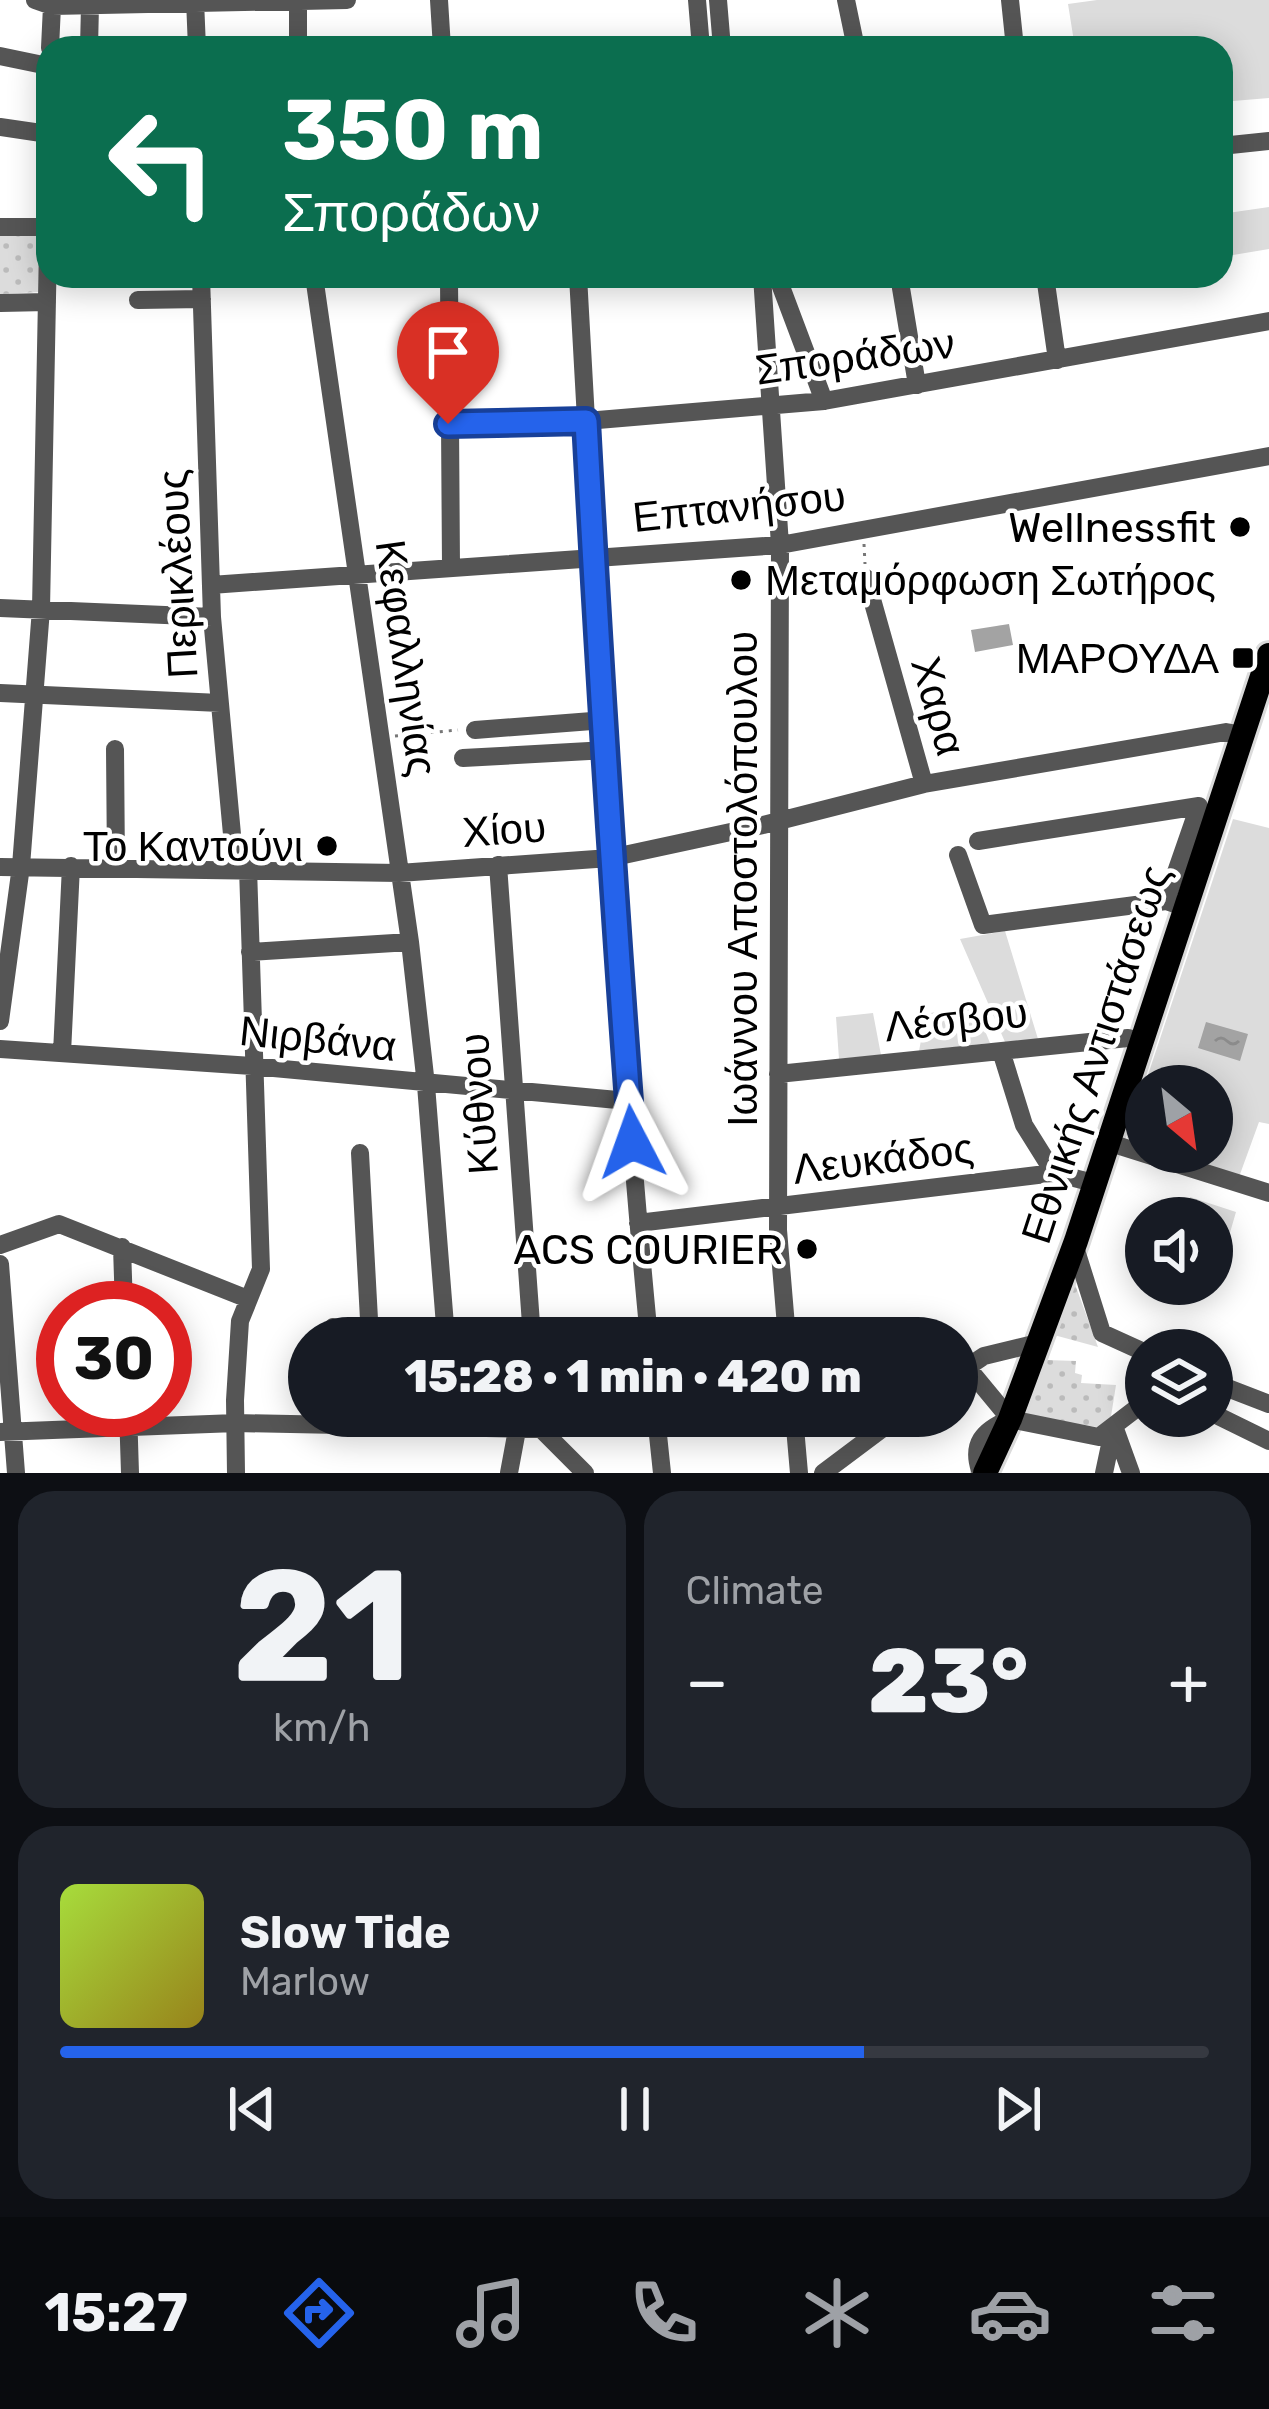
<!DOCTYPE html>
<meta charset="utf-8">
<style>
:root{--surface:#171b24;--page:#20242c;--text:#f1f3f6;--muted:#9ea1a6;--line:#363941;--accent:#2563eb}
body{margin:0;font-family:Rubik,sans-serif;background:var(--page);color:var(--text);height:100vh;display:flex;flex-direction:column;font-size:45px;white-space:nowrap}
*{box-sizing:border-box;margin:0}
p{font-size:39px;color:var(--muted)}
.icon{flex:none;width:66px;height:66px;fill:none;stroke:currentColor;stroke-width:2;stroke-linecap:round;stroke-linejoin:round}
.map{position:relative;height:1473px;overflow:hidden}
.panel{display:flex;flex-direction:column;gap:18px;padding:18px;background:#0d0f14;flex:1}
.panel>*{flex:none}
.guide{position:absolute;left:36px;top:36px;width:1197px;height:252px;border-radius:36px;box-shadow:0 6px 30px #0003;background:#0b6e4f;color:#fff;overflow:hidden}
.needle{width:78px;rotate:151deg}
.tools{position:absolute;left:1125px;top:1065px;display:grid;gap:24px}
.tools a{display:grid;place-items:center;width:108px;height:108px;border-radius:50%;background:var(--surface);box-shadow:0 6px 30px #0003;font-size:60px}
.speed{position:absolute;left:36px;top:1281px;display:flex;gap:24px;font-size:60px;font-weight:700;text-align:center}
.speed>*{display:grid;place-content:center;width:156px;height:156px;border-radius:50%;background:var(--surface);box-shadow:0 6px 30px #0003;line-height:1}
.speed .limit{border:18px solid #d22;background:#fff;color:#111}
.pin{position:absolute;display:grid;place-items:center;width:102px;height:102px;color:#fff;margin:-123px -51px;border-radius:50% 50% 50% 0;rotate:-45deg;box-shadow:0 0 12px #0007}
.pin .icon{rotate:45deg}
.me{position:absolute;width:132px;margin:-66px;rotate:356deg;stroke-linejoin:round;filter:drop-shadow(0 0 9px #0008)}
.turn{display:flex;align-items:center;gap:42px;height:252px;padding:0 48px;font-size:54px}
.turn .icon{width:156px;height:156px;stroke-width:2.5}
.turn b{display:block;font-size:84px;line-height:102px}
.big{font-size:90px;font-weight:800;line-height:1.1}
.panel .widget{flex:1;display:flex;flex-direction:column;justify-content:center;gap:18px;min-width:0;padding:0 42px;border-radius:36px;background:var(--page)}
.panel .dial{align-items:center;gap:0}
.dial b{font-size:156px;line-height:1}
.song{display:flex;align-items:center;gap:36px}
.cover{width:144px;height:144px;border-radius:18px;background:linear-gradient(135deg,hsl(80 70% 55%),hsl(50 70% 35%))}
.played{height:12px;border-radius:6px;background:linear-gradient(90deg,var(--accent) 70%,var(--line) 70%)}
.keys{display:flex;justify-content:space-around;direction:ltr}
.heat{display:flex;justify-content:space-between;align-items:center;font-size:66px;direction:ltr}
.panel .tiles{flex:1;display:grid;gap:18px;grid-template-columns:1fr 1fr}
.widget:last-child{grid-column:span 2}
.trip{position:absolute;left:288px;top:1317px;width:690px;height:120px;border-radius:60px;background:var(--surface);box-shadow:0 6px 30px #0003;font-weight:800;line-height:120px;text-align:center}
.tabs{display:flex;height:192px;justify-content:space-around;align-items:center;background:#090b0e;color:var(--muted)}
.tabs .icon{width:84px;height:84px}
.tabs .on{color:var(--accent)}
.tabs b{font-size:54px;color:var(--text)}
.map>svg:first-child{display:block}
</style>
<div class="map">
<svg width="1269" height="1473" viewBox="0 0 1269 1473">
<defs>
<pattern id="park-dots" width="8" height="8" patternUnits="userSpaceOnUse" patternTransform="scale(3)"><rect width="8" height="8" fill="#dcdcdc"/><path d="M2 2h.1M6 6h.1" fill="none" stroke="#bbb" stroke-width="1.8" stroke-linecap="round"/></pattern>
<pattern id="water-ripples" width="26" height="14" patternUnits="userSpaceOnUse" patternTransform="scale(3)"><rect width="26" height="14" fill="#a3a3a3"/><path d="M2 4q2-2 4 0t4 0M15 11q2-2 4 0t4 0" fill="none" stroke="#8b8b8b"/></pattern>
</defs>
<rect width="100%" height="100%" fill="#fff"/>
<path fill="#dcdcdc" d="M1097,0H1269V98L1221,102V48H1075L1068,4Z
M1269,207V249L1221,257V214Z
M1233,819L1269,828V1124L1259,1122L1239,1177L1167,1152H1212V1086H1146V1145L1127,1138Z
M1005,931L1038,1039L1005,1042L960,939Z
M974,1004L990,1043L919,1051L926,1014Z
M873,1013L881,1055L839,1059L836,1017Z
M1190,1197L1236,1212L1229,1236L1212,1231V1218H1184Z"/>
<path fill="url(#park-dots)" d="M42,232L41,292L0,294V234Z
M1072,1276L1098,1347L1054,1335Z
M1046,1360L1076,1361L1075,1373L1082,1375L1081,1383L1116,1385L1109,1429L1021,1415Z"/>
<path fill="url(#water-ripples)" d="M1009,624L1013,645L975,652L971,630Z
M1206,1022L1248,1034L1240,1061L1198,1048Z"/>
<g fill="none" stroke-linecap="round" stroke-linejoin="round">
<defs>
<path id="major" d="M985,1473L1010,1419L1076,1241L1269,655"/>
</defs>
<use href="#major" stroke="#dbdbdb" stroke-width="30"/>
<path stroke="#777" stroke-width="3" stroke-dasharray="3 6" stroke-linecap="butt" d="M864,544L865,564
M395,736L458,730"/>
<path stroke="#555" stroke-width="18" d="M35,0L52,6L347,0
M195,0L197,48
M439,0L442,48
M697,0L701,48
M718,0L722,48
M846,0L856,48
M1010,0L1015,48
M298,3V48
M50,48L52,6
M89,48L90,5
M0,56L48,66
M0,127L48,134
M1221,146L1269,141
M0,227H48
M201,276L212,617L235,867
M314,276L410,942L426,1085L446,1338
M449,276L451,567
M578,276C598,630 615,985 649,1338
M762,276L780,545L778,1230L787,1338
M777,276L824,401
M899,276L917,385
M1045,276L1057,360
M138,300L202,299
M0,303L47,302
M448,424L586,421L824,401L1269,321
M866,578L924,784
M211,585L780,545L1269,456
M0,608L212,617
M0,693L220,703
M475,730L605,720
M115,749L116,866
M463,758L607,750
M978,841L1199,806L1166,901
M958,855L983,925L1166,901L1175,904
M498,865L532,1338
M0,867L399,873L610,858L763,825L924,784L1226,732L1243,735
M250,952L410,942
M0,1021L21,866L41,609L48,246
M0,1049L252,1066L628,1101
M1001,1051L1024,1125L1054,1173
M62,1053L71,866
M778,1074L1128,1038L1141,1041
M1107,1142L1269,1193
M360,1153L370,1338
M638,1223L1054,1173L1094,1183
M1074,1244L1102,1333L1146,1353
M0,1245L59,1224L248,1299
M122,1247L124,1308
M0,1264L16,1473
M333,1327L366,1338
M967,1367L1010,1419
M957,1374L984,1356L1038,1343
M1212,1382L1269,1404
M128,1410L130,1473
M1212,1413L1269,1441
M528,1416L585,1473
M656,1416L662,1473
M794,1416L799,1473
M1010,1419L1099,1437L1146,1401
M1114,1426L1131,1473
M0,1432L236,1423L538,1429
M236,1473L235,1400L240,1321L261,1269L248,868
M509,1473L517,1430
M823,1473L899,1416
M981,1473C970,1444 983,1430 1010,1419
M1104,1473L1114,1426"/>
<use href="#major" stroke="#000" stroke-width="24"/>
</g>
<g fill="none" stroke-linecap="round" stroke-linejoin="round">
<defs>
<path id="route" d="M448,424L586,421C599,662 614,902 632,1142"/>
</defs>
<use href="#route" stroke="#184099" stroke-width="30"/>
<use href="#route" stroke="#2563eb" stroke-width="21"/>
</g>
<g fill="#000" stroke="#fff" stroke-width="4.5">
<circle cx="1240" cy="527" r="12"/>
<circle cx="741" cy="580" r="12"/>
<rect x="1231" y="646" width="24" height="24" rx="6"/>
<circle cx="327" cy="846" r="12"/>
<circle cx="807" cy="1249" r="12"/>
</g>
<g text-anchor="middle" stroke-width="9" stroke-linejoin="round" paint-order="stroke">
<g font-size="42" fill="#000" stroke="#fff">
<text transform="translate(855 356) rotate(-8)" y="15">Σποράδων</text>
<text transform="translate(739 506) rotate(-6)" y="15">Επτανήσου</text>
<text transform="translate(177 574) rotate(-93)" y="15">Περικλέους</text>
<text transform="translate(407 658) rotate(82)" y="15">Κεφαλληνίας</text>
<text transform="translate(939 706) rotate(74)" y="15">Χαρα</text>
<text transform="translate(504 829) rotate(-4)" y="15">Χίου</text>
<text transform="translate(742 879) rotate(-90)" y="15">Ιωάννου Αποστολόπουλου</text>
<text transform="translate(956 1019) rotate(-6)" y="15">Λέσβου</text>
<text transform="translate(318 1038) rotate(6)" y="15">Νιρβάνα</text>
<text transform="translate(1095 1054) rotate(-72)" y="15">Εθνικής Αντιστάσεως</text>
<text transform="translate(478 1104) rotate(-94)" y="15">Κύθνου</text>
<text transform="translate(883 1158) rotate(-7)" y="15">Λευκάδος</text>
</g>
<g font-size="42" fill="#000" stroke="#fff" text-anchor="end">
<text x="1216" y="542">Wellnessfit</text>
<text x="765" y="595" text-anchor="start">Μεταμόρφωση Σωτήρος</text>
<text x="1219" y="673">ΜΑΡΟΥΔΑ</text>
<text x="303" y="861">Το Καντούνι</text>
<text x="783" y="1264">ACS COURIER</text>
</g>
</g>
</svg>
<div class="tools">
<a><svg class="needle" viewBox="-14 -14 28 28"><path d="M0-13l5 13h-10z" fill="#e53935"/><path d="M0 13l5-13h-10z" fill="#9ea1a6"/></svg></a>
<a><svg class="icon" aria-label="sound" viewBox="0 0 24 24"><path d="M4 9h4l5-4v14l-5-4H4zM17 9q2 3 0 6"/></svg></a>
<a><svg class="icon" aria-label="layers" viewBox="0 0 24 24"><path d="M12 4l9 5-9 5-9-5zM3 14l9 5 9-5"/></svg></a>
</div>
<div class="speed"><div class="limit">30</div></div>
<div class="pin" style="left:448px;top:424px;background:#d93025"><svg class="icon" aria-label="arrive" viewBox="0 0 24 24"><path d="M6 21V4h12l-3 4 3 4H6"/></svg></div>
<svg class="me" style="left:632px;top:1142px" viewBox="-20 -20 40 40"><path d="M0-17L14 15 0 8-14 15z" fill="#2563eb" stroke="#fff" stroke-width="4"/></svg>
<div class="trip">15:28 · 1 min · 420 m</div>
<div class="guide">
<div class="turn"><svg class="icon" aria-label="left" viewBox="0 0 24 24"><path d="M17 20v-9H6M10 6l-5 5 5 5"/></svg><div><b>350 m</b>Σποράδων</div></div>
</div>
</div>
<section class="panel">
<div class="tiles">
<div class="widget dial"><b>21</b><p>km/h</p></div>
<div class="widget"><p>Climate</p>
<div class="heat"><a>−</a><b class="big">23°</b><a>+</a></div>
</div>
<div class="widget">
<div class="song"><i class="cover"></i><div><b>Slow Tide</b><p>Marlow</p></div></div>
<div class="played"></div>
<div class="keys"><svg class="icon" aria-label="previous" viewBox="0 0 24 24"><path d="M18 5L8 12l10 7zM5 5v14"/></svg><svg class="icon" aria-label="pause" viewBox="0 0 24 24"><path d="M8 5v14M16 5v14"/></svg><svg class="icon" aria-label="next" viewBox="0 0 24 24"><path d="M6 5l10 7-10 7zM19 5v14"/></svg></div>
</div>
</div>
</section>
<nav class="tabs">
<b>15:27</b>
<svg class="icon on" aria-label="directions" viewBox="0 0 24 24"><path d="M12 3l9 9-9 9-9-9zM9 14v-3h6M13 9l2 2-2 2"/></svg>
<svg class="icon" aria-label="music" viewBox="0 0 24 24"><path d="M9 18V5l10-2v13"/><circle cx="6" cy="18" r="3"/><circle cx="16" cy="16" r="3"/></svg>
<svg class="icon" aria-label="phone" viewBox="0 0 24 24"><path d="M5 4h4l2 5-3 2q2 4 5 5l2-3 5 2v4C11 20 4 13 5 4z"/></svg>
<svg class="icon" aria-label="climate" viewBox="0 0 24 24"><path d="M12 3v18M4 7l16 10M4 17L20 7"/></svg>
<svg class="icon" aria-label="car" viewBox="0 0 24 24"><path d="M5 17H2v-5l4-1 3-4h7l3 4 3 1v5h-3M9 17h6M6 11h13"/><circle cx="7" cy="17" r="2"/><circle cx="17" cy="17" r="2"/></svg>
<svg class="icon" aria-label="filters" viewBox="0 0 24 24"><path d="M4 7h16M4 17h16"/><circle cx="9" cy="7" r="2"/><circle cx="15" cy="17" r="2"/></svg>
</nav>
